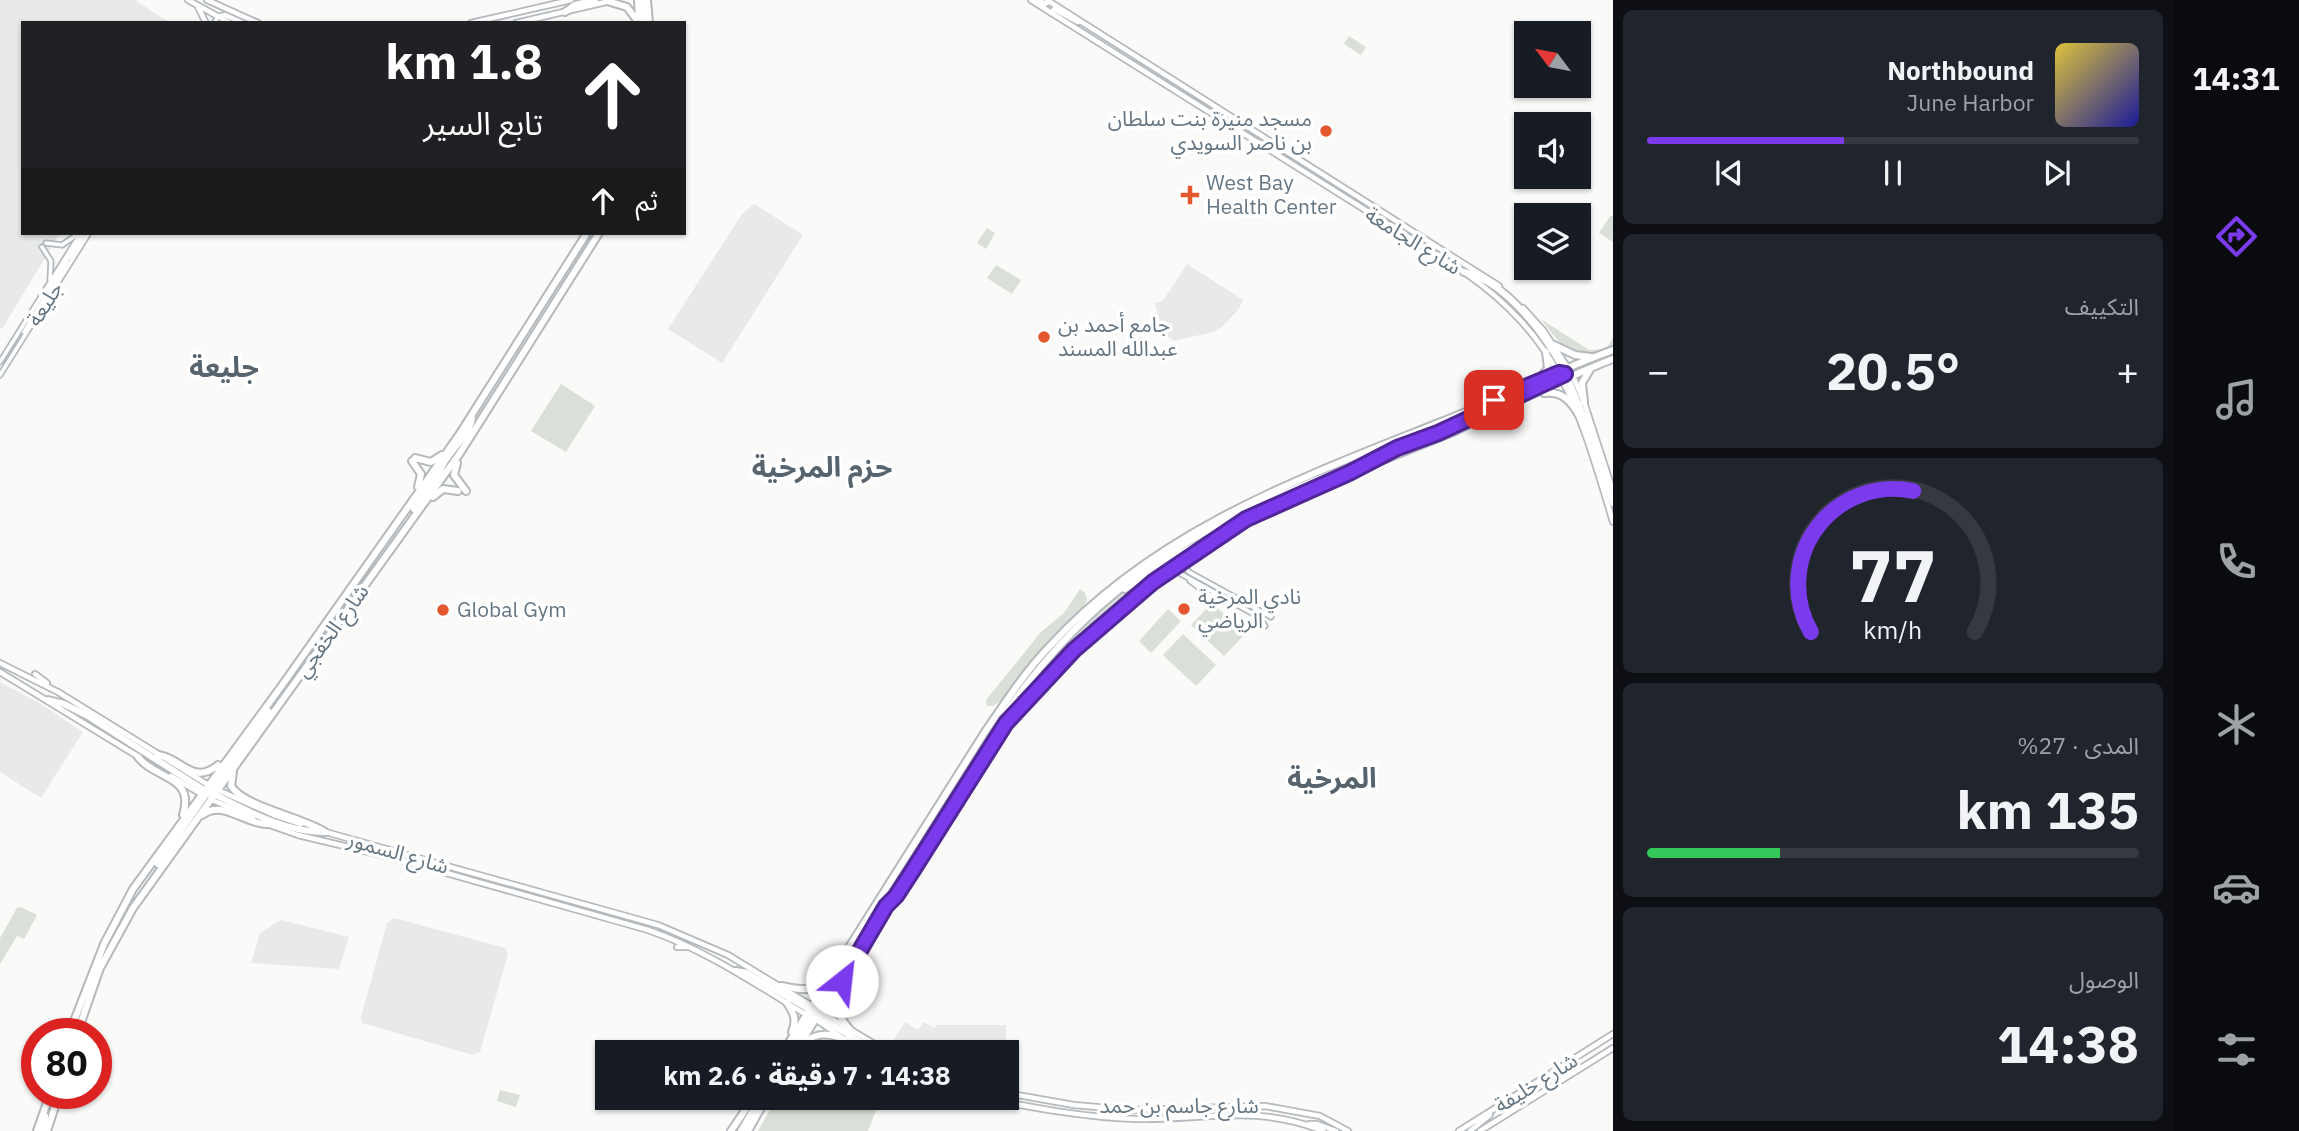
<!DOCTYPE html>
<html lang="ar">
<meta charset="utf-8">
<style>
:root{--surface:#171b24;--page:#20242c;--text:#f1f3f6;--muted:#9ea1a6;--line:#363941;--accent:#7c3aed}
body{margin:0;font-family:"IBM Plex Sans","Noto Sans Arabic",sans-serif;background:var(--page);color:var(--text);direction:rtl;height:100vh;display:flex;flex-direction:column;font-size:26px;white-space:nowrap}
*{box-sizing:border-box;margin:0}
p{font-size:23px;color:var(--muted)}
.icon{flex:none;width:38px;height:38px;fill:none;stroke:currentColor;stroke-width:2;stroke-linecap:round;stroke-linejoin:round}
.map{position:relative;flex:1;overflow:hidden;direction:ltr}
.drawer{display:flex;flex-direction:column;gap:10px;padding:10px;background:#0d0f14;width:560px}
.drawer>*{flex:none}
.hud{position:absolute;left:21px;top:21px;width:665px;height:214px;border-radius:0px;box-shadow:0 2px 5px #0004;direction:rtl;background:#202124;color:#fff;overflow:hidden}
.needle{width:46px;rotate:302deg}
.controls{position:absolute;left:1514px;top:21px;display:grid;gap:14px}
.controls a{display:grid;place-items:center;width:77px;height:77px;border-radius:0px;background:var(--surface);box-shadow:0 2px 5px #0004;font-size:35px}
.speed{position:absolute;left:21px;top:1018px;display:flex;gap:14px;font-size:35px;font-weight:700;text-align:center}
.speed>*{display:grid;place-content:center;width:91px;height:91px;border-radius:50%;background:var(--surface);box-shadow:0 2px 5px #0004;line-height:1}
.speed .limit{border:10px solid #d22;background:#fff;color:#111}
.pin{position:absolute;display:grid;place-items:center;width:60px;height:60px;color:#fff;margin:-30px;border-radius:14px;box-shadow:0 4px 10px #0006}
.me{position:absolute;width:77px;margin:-38px;rotate:29deg;stroke-linejoin:round;filter:drop-shadow(0 0 5px #0008)}
.turn{display:flex;align-items:center;gap:24px;height:147px;padding:0 28px;font-size:32px}
.turn .icon{width:91px;height:91px;stroke-width:2.5}
.turn b{display:block;font-size:49px;line-height:60px}
.then{display:flex;align-items:center;height:66px;padding:0 28px;background:#0003;gap:14px;font-size:26px}
.big{font-size:52px;font-weight:800;line-height:1.1}
.drawer .card{flex:1;display:flex;flex-direction:column;justify-content:center;gap:10px;min-width:0;padding:0 24px;border-radius:10px;background:var(--page)}
.drawer .dial{align-items:center;gap:0}
.dial svg{height:182px;overflow:visible;fill:none;stroke:var(--line);stroke-width:7;stroke-linecap:round;text-anchor:middle}
.dial text{fill:var(--text);stroke:none}
.song{display:flex;align-items:center;gap:21px}
.cover{width:84px;height:84px;border-radius:10px;background:linear-gradient(135deg,hsl(50 70% 55%),hsl(240 70% 35%))}
.played{height:7px;border-radius:4px;background:linear-gradient(90deg,var(--accent) 40%,var(--line) 40%)}
.keys{display:flex;justify-content:space-around;direction:ltr}
.heat{display:flex;justify-content:space-between;align-items:center;font-size:38px;direction:ltr}
.charge{height:10px;border-radius:5px;background:linear-gradient(90deg,#34c759 27%,var(--line) 0)}
.trip{position:absolute;left:595px;top:1040px;width:424px;height:70px;border-radius:0px;background:var(--surface);box-shadow:0 2px 5px #0004;font-weight:800;line-height:70px;text-align:center;direction:rtl}
main{display:flex;flex:1;min-height:0}
.tabs{display:flex;flex-direction:column;width:126px;justify-content:space-around;align-items:center;background:#090b0e;color:var(--muted)}
.tabs .icon{width:49px;height:49px}
.tabs .on{color:var(--accent)}
.tabs b{font-size:32px;color:var(--text)}
.map>svg:first-child{display:block}
</style>
<main>
<nav class="tabs">
<b>14:31</b>
<svg class="icon on" aria-label="directions" viewBox="0 0 24 24"><path d="M12 3l9 9-9 9-9-9zM9 14v-3h6M13 9l2 2-2 2"/></svg>
<svg class="icon" aria-label="music" viewBox="0 0 24 24"><path d="M9 18V5l10-2v13"/><circle cx="6" cy="18" r="3"/><circle cx="16" cy="16" r="3"/></svg>
<svg class="icon" aria-label="phone" viewBox="0 0 24 24"><path d="M5 4h4l2 5-3 2q2 4 5 5l2-3 5 2v4C11 20 4 13 5 4z"/></svg>
<svg class="icon" aria-label="climate" viewBox="0 0 24 24"><path d="M12 3v18M4 7l16 10M4 17L20 7"/></svg>
<svg class="icon" aria-label="car" viewBox="0 0 24 24"><path d="M5 17H2v-5l4-1 3-4h7l3 4 3 1v5h-3M9 17h6M6 11h13"/><circle cx="7" cy="17" r="2"/><circle cx="17" cy="17" r="2"/></svg>
<svg class="icon" aria-label="filters" viewBox="0 0 24 24"><path d="M4 7h16M4 17h16"/><circle cx="9" cy="7" r="2"/><circle cx="15" cy="17" r="2"/></svg>
</nav>
<section class="drawer">
<div class="card">
<div class="song"><i class="cover"></i><div><b>Northbound</b><p>June Harbor</p></div></div>
<div class="played"></div>
<div class="keys"><svg class="icon" aria-label="previous" viewBox="0 0 24 24"><path d="M18 5L8 12l10 7zM5 5v14"/></svg><svg class="icon" aria-label="pause" viewBox="0 0 24 24"><path d="M8 5v14M16 5v14"/></svg><svg class="icon" aria-label="next" viewBox="0 0 24 24"><path d="M6 5l10 7-10 7zM19 5v14"/></svg></div>
</div>
<div class="card"><p>التكييف</p>
<div class="heat"><a>−</a><b class="big">20.5°</b><a>+</a></div>
</div>
<div class="card dial"><svg viewBox="0 0 100 80">
<path d="M14 69A42 42 0 1 1 86 69"/>
<path d="M14 69A42 42 0 0 1 59 7" stroke="#7c3aed"/>
<text x="50" y="56" font-size="32" font-weight="700">77</text>
<text x="50" y="72" font-size="11">km/h</text>
</svg></div>
<div class="card"><p>المدى · 27%</p><b class="big">135 km</b><div class="charge"></div></div>
<div class="card"><p>الوصول</p><b class="big">14:38</b></div>
</section>
<div class="map">
<svg width="1613" height="1131" viewBox="0 0 1613 1131">
<rect width="100%" height="100%" fill="#fafaf8"/>
<path fill="#e8e9e9" d="M0,0H135L170,23H23V233H60L2,329L0,328Z
M754,204L803,235L722,363L668,329L742,214Z
M1187,264L1243,300L1238,310L1222,327L1213,332L1174,341L1162,333L1155,303L1163,301Z
M0,682L41,704L83,732L41,798L0,772Z
M394,918L505,948L508,954L480,1052L473,1055L362,1023L361,1017L387,923Z
M281,920L349,937L339,969L251,963L260,933Z
M905,1022L918,1030L924,1022L935,1028L936,1025H1006L1007,1086L1006,1052H902L893,1048L892,1042Z"/>
<path fill="#dadfd7" d="M1349,36L1366,47L1361,55L1344,44Z
M1610,216H1613V242L1599,233Z
M987,228L995,233L986,249L977,243Z
M996,265L1021,280L1012,294L987,278Z
M1541,319L1589,350L1606,349L1613,338V347C1573,361 1565,351 1541,319Z
M561,384L595,406L566,452L531,431Z
M1194,549L1108,617L1074,647L1005,721C1041,665 1088,615 1143,579C1159,568 1177,559 1194,549Z
M1080,589L1085,593L1087,600L1082,610L1038,654L1004,699L993,706H987L986,700L1041,632L1064,613Z
M1212,603L1245,634L1224,656L1191,625Z
M1168,609L1181,621L1151,653L1139,641Z
M1183,634L1216,665L1196,686L1163,655Z
M21,907L37,915L24,939L17,936L0,964V938L17,908Z
M839,1039L859,1052H804L808,1044Z
M500,1090L520,1095L516,1107L497,1101Z
M777,1097H881L868,1131H758Z"/>
<g fill="none" stroke-linecap="round" stroke-linejoin="round">
<defs>
<path id="secondary" d="M214,23L218,17
M46,243L62,245L78,234
M42,247L51,261L50,280
M69,258L85,233
M24,332L67,261V256
M0,362L81,233
M0,375L89,233
M1357,472L1457,432L1488,416
M1235,525L1339,477
M1186,558L1185,567L1189,572L1271,617
M1172,569L1259,617L1265,626
M1190,581L1208,594L1219,597
M890,902L913,870L1006,723L1074,650L1107,619L1153,582L1211,540"/>
<path id="primary" d="M188,0L230,23
M207,0L258,23
M1031,0L1464,272C1562,340 1580,413 1613,522
M1038,0L1045,4L1050,2
M1047,0L1499,286
M198,7L206,23
M1051,13L1054,9L1078,22
M218,17L225,15L243,23
M471,23L571,0
M516,23L610,1
M1523,308L1543,330L1568,368
M1573,376L1584,402L1613,491
M0,663L58,692L210,786
M0,672L139,757
M35,674L47,683
M171,776L203,795
M218,790L274,815L301,824
M210,799L253,818
M264,823L298,835L386,856L648,930C706,950 755,984 807,1015
M322,831L658,925L728,955L812,1006
M677,947H690
M819,1011L888,1052
M815,1019L840,1036
M847,1040L866,1052
M1006,1093L1074,1105L1131,1110L1265,1106L1320,1116L1348,1131
M979,1097C1030,1107 1085,1118 1138,1119C1205,1120 1257,1104 1323,1131
M1309,1124H1317L1336,1131
M1459,1131L1613,1034
M1470,1131L1490,1115
M1480,1131L1613,1048"/>
<path id="highway" d="M638,0L639,19
M643,0L645,23
M647,0L649,23
M607,1L627,7L639,23
M565,12L575,5L595,0
M1464,272C1507,282 1545,335 1565,372
M1554,345L1575,355L1591,357
M1567,377L1585,420L1613,503
M1540,378L1548,368L1546,352
M1544,393C1562,391 1570,400 1579,415
M1584,402L1582,383L1591,368
M1455,423C1476,414 1557,385 1568,370
M415,458L431,462L442,455
M412,461L421,474L418,487
M457,463L454,475L466,491
M439,478C440,456 468,441 472,418
M1339,478L1364,465
M433,497L443,489L458,491
M414,509L436,478L434,470
M1125,589L1165,562L1234,525
M48,700L64,704L86,715L204,790H217
M158,755C182,758 193,786 218,765
M138,757C156,780 195,775 183,815
M233,772L231,786C244,807 302,817 325,832
M212,793C245,810 285,832 323,832
M210,794L268,711
M202,815C223,799 244,824 267,824
M158,864L209,790
M736,971L747,973L812,1011
M781,986C806,990 811,994 829,973
M839,989C833,1007 839,1017 851,1031
M787,1003C794,1013 797,1020 792,1032
M816,1015L877,1052
M815,1020L816,1008L843,964
M69,1034L104,944L133,889L283,684L459,435L587,233
M77,1034L100,968L133,908L460,453L599,233
M802,1044C818,1031 830,1033 848,1041
M783,1052L985,732C1005,703 1024,673 1049,647C1156,530 1298,479 1441,422C1499,399 1555,371 1613,350
M789,1052L811,1017L812,1011
M795,1052L1006,712C1041,663 1080,619 1129,582C1226,506 1349,468 1463,424C1514,405 1562,378 1613,359
M37,1131L50,1094
M43,1131L45,1116
M47,1131L59,1094
M731,1131L754,1097
M741,1131L761,1097
M748,1131L767,1097"/>
</defs>
<use href="#secondary" stroke="#b3babf" stroke-width="7"/>
<use href="#primary" stroke="#b5babe" stroke-width="8"/>
<use href="#highway" stroke="#b4b9bd" stroke-width="10"/>
<use href="#secondary" stroke="#fff" stroke-width="3.5"/>
<use href="#primary" stroke="#fff" stroke-width="4.5"/>
<use href="#highway" stroke="#fff" stroke-width="6"/>
</g>
<g fill="none" stroke-linecap="round" stroke-linejoin="round">
<defs>
<path id="route" d="M842,981L886,906L896,896L913,870L1006,723L1074,650L1153,582L1246,519L1349,473L1397,448L1438,433L1565,374L1559,373L1494,400"/>
</defs>
<use href="#route" stroke="#51269a" stroke-width="18"/>
<use href="#route" stroke="#7c3aed" stroke-width="12"/>
</g>
<g fill="#e4572e" stroke="#fff" stroke-width="2.5">
<circle cx="1326" cy="131" r="7"/>
<path d="M1186.5 184.5h7v7h7v7h-7v7h-7v-7h-7v-7h7z"/>
<circle cx="1044" cy="337" r="7"/>
<circle cx="1184" cy="609" r="7"/>
<circle cx="443" cy="610" r="7"/>
</g>
<g text-anchor="middle" stroke-width="7" stroke-linejoin="round" paint-order="stroke">
<g font-size="21" fill="#657683" stroke="#fff" text-anchor="start">
<text x="1312" y="126" text-anchor="end">مسجد منيرة بنت سلطان<tspan x="1312" dy="24">بن ناصر السويدي</tspan></text>
<text x="1206" y="190">West Bay<tspan x="1206" dy="24">Health Center</tspan></text>
<text x="1058" y="332">جامع أحمد بن<tspan x="1058" dy="24">عبدالله المسند</tspan></text>
<text x="1198" y="604">نادي المرخية<tspan x="1198" dy="24">الرياضي</tspan></text>
<text x="457" y="617">Global Gym</text>
</g>
<g font-size="21" fill="#657683" stroke="#fff">
<text transform="translate(1413 241) rotate(32)" y="7">شارع الجامعة</text>
<text transform="translate(45 304) rotate(-58)" y="7">جليعة</text>
<text transform="translate(332 631) rotate(-54)" y="7">شارع الخفجي</text>
<text transform="translate(398 853) rotate(16)" y="7">شارع السمور</text>
<text transform="translate(1536 1083) rotate(-32)" y="7">شارع خليفة</text>
<text x="1179" y="1113">شارع جاسم بن حمد</text>
</g>
<g font-size="28" font-weight="bold" fill="#57646e" stroke="#fff">
<text x="224" y="377">جليعة</text>
<text x="822" y="477">حزم المرخية</text>
<text x="1332" y="788">المرخية</text>
</g>
</g>
</svg>
<div class="controls">
<a><svg class="needle" viewBox="-14 -14 28 28"><path d="M0-13l5 13h-10z" fill="#e53935"/><path d="M0 13l5-13h-10z" fill="#9ea1a6"/></svg></a>
<a><svg class="icon" aria-label="sound" viewBox="0 0 24 24"><path d="M4 9h4l5-4v14l-5-4H4zM17 9q2 3 0 6"/></svg></a>
<a><svg class="icon" aria-label="layers" viewBox="0 0 24 24"><path d="M12 4l9 5-9 5-9-5zM3 14l9 5 9-5"/></svg></a>
</div>
<div class="speed"><div class="limit">80</div></div>
<div class="pin" style="left:1494px;top:400px;background:#d93025"><svg class="icon" aria-label="arrive" viewBox="0 0 24 24"><path d="M6 21V4h12l-3 4 3 4H6"/></svg></div>
<svg class="me" style="left:842px;top:981px" viewBox="-20 -20 40 40"><circle r="19" fill="#fff"/><path d="M0-13L10 11 0 6-10 11z" fill="#7c3aed"/></svg>
<div class="trip">14:38 · 7 دقيقة · 2.6 km</div>
<div class="hud">
<div class="turn"><svg class="icon" aria-label="ahead" viewBox="0 0 24 24"><path d="M12 20V5M6 11l6-6 6 6"/></svg><div><b>1.8 km</b>تابع السير</div></div>
<div class="then">ثم<svg class="icon" aria-label="ahead" viewBox="0 0 24 24"><path d="M12 20V5M6 11l6-6 6 6"/></svg></div>
</div>
</div>
</main>
